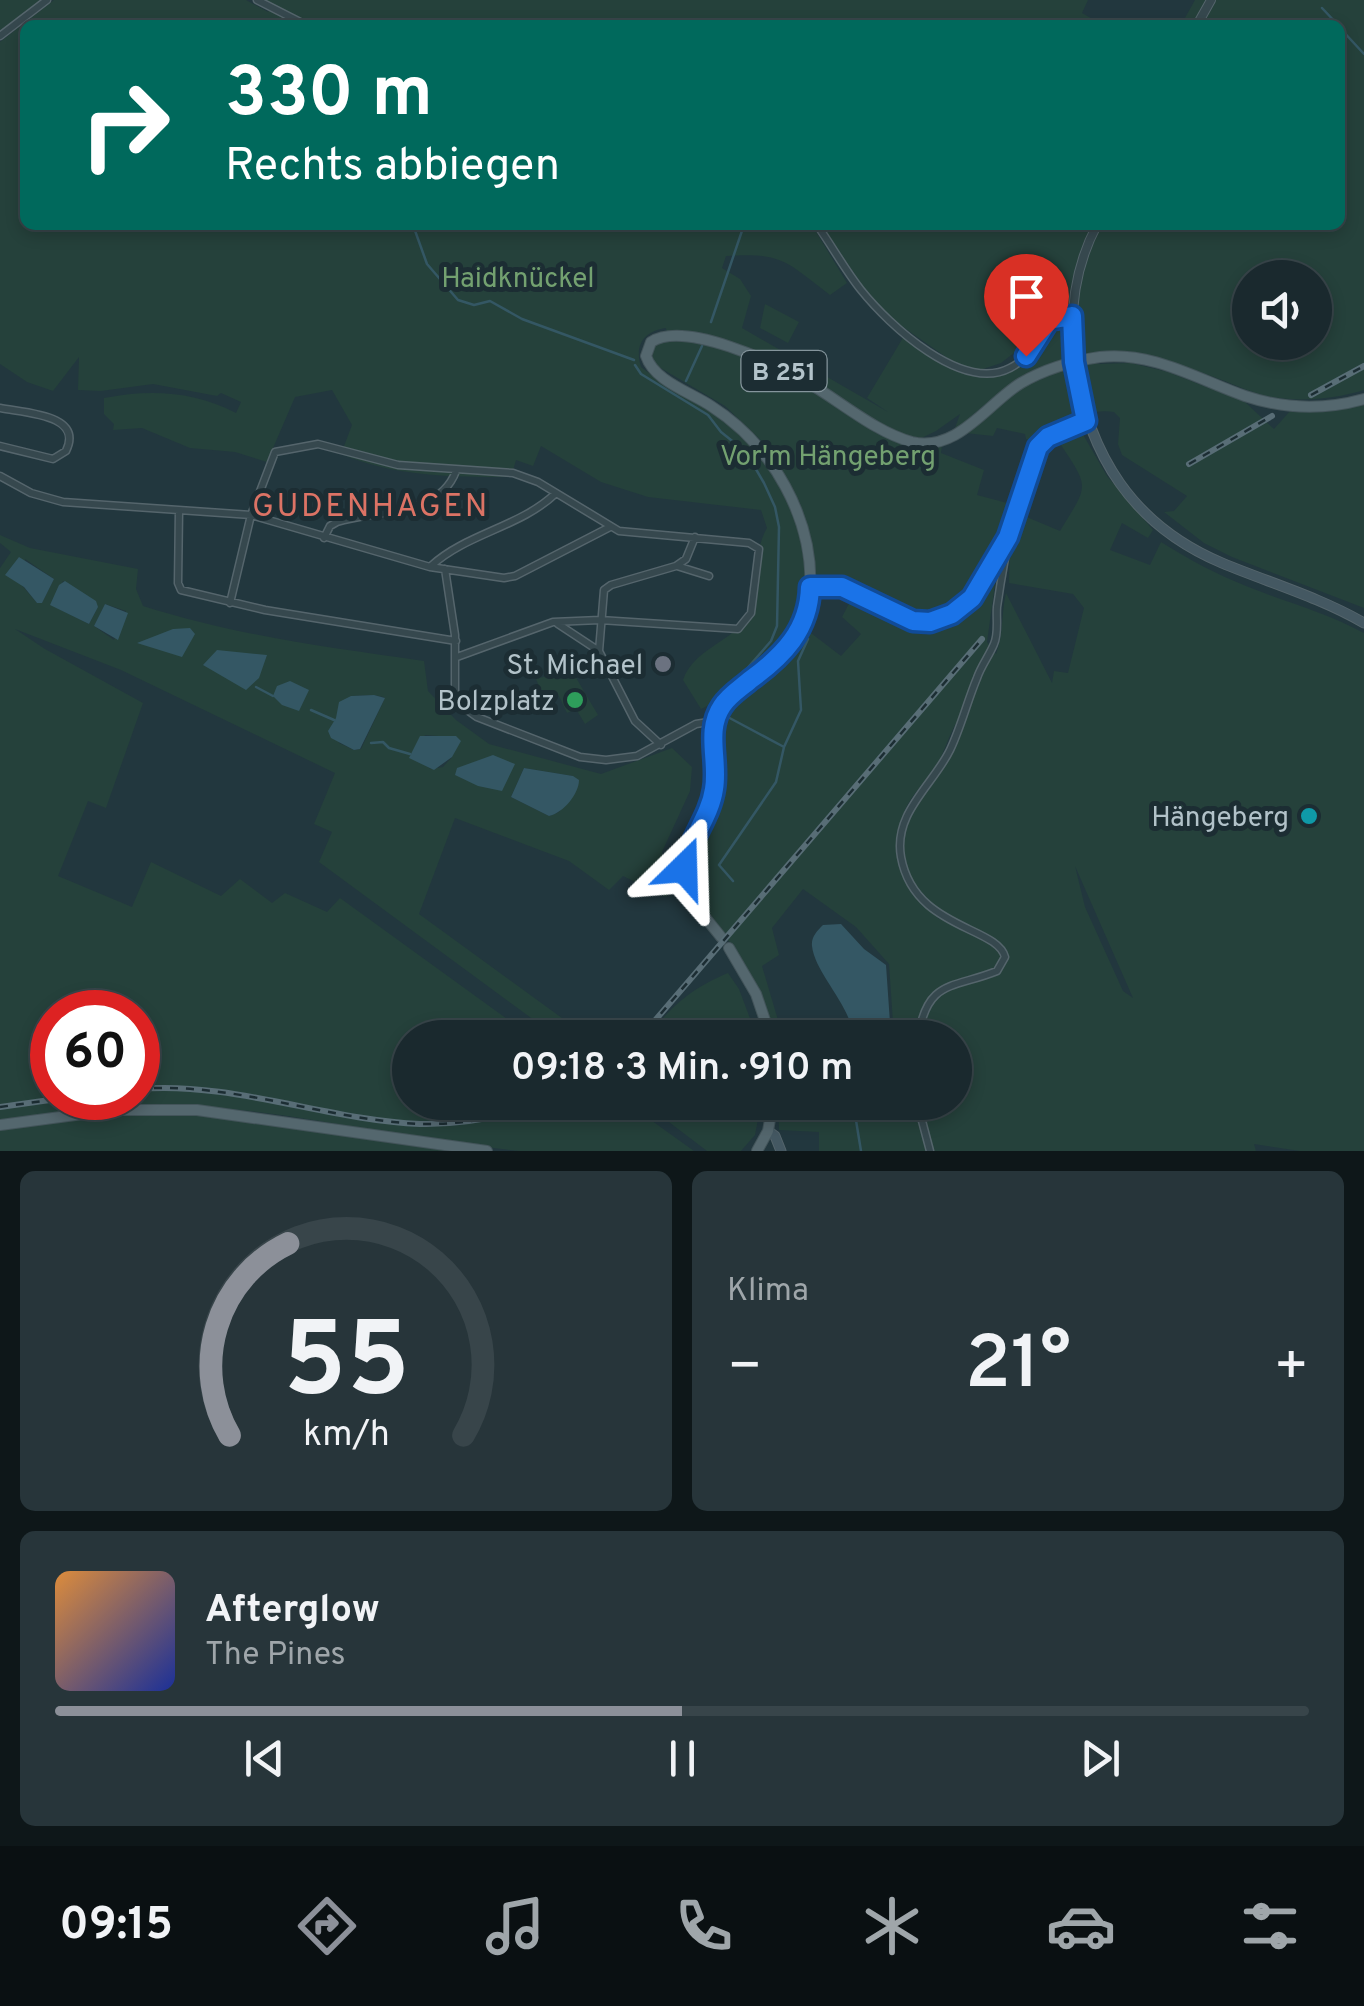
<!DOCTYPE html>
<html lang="de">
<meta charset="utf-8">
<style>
:root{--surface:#1a292e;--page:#27353a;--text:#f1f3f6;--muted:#9fa6aa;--line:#38454a;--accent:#8c9099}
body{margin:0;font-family:Overpass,sans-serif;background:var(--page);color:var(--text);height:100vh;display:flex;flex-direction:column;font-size:38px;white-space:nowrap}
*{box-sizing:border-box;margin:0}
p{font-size:32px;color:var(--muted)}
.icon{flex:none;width:55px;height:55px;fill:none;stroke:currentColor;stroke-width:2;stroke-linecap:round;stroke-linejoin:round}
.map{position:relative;height:1151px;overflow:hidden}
.sheet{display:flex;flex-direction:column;gap:20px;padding:20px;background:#0e1719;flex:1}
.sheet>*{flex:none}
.hud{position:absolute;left:20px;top:20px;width:1325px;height:210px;border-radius:15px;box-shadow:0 5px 15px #0003,0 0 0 2px var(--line);background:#00695c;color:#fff;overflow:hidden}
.controls{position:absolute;left:1232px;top:260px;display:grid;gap:20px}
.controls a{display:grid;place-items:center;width:100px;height:100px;border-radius:50%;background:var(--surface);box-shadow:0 5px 15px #0003,0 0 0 2px var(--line);font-size:50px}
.speed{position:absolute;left:30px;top:990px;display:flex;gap:20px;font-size:50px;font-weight:700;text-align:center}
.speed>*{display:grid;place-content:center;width:130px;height:130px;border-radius:50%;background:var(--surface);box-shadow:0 5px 15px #0003,0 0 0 2px var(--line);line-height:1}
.speed .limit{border:15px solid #d22;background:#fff;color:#111}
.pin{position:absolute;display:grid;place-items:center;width:85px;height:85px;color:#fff;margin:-102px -42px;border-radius:50% 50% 50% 0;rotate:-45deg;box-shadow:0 0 10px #0007}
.pin .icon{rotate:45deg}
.me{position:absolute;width:110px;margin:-55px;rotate:22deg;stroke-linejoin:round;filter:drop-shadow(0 0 8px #0008)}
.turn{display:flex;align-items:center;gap:35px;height:210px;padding:0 40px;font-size:45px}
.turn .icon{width:130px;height:130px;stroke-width:2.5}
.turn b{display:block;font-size:70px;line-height:85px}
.big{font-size:75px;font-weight:600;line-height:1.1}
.sheet .widget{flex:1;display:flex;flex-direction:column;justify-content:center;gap:15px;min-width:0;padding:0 35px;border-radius:15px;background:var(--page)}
.sheet .dial{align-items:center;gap:0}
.dial svg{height:260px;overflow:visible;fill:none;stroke:var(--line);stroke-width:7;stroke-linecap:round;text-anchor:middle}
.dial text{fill:var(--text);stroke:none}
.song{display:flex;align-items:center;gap:30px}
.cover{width:120px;height:120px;border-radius:15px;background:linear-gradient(135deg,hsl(30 70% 55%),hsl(230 70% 35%))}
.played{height:10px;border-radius:5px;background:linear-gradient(90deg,var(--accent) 50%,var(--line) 50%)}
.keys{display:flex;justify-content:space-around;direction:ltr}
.heat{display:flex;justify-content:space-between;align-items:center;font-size:55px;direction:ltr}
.sheet .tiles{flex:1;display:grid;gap:20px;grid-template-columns:1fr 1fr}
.widget:last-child{grid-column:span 2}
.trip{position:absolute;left:392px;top:1020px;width:580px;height:100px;border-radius:50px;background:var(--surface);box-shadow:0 5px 15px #0003,0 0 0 2px var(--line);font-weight:600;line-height:100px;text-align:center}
.tabs{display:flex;height:160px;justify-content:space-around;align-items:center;background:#0a1012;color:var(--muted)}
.tabs .icon{width:70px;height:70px}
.tabs .selected{color:var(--accent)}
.tabs b{font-size:45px;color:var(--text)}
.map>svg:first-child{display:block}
</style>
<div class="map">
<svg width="1364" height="1151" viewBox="0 0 1364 1151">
<rect width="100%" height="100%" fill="#22373e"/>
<path fill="#25413b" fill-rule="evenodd" d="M0,0H40L0,31Z
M54,0H246L268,12L270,8L301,25H25V225H812L847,283L830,295C787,262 782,252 726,256L722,268L740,279L751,296L742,328L888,412L867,398L904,336C949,367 975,397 1027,358L1019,349L1001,363L980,370L956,364L893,320L864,288L822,225H1340V25H1181L1195,0H1364V390C1334,399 1302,402 1271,397C1254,394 1236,385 1219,379C1178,363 1142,351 1098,351L1097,364L1131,363L1168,372L1245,402L1274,429L1291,410L1364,405V608L1232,557L1204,543L1164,512L1174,511L1187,496L1122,455L1118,444L1120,418L1114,412C1089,407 1053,425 1034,442L1026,439L1025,434L997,428L993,436L965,433L994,397L954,431L960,414L936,431L907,445L929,449L942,446L941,453L984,470L977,495L1011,504L1005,536L962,605L967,608L988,581L1000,558L1003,559L996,577L987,642L996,654C1004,633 1001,614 1006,593L1052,683L1054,671L1068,673L1084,608L1073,594L1009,583L1010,539L1017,513L1060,531C1089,483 1090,489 1059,442L1081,431L1107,476L1153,530L1148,538L1122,523L1110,550L1150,565L1161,542C1188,559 1216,574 1246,586C1285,602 1326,612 1364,633V1151H1300L1254,1144L1256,1151H819V1132L779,1130L778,1103L955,1102V1038L894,1037L889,964L856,927L803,889L772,928L779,955L762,966L783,1037H774L771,1020L739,955L695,895L690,859L714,790L723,712L730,702L777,664L807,630L841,656L861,634L842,617L854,594L830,588L817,595L813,555L800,503L771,450L725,406L654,364L651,348L668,339L666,328C644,331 634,345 641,367C670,391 709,403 737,429C787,475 830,564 790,628C777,648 758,660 740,674C725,685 717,703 701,709L683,680C694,649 728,644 744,620C760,596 751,555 767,528L761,510L648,497L601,482L541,446L533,466L516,460L511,477C452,477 396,477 341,454L352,425L332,390L295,397L267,462L235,452L190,448L142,428L113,430L114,424L104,414V398C150,389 194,391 236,413L241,402L221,393L217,396L153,384L101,391L78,390L79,357L53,391L27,382L0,364V42ZM1250,278H1315V342H1250ZM965,712C955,800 844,820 943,919H939C909,888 886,854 905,810C912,794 927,780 936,766C948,747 949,728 965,712ZM1075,866L1133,998L1123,991L1085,907Z
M264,0H1088L1082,13L1103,25H312Z
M765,304L799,322L788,343L760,328Z
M0,535L30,548L138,569L136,589L143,606C239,636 325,647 424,661L428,691L456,720L489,744L601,774L672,748L692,767L690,791L662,852L670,892L666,897L623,876L609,890L569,861L455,818L419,914L588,1037H557L319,862L332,832L314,824L335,773L121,670L15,629L45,649L143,703L106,808L88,801L58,876L132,907L151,862L221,896L240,879L272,903L285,893L327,912L340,898L532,1037L410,1038V1102L627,1103L694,1151C637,1151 577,1151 520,1151C416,1141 315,1116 211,1107C140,1101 70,1109 0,1121V568L11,552L0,543ZM25,559L54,579L42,603H37L20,583ZM63,581L98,607L89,624L51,605ZM105,604L126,611L114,640L94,626ZM373,695L384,697V700L361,749L354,750L339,743L337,713L351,696ZM425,735L438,736L452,757L443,767L431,769L416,759ZM524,768L573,776L559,812L549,816L511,797ZM52,1012H138V1098H52Z
M564,667L575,676L598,715L585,724L576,709L567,713L557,692L543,697L536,679L550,675L552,677Z
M728,973L739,989L757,1037H647C672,1006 690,989 728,973Z
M644,1103H761L755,1135L741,1151H707Z
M137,1114H199L459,1151H0V1128Z"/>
<path fill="#345764" d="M19,557L54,579L42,603H37L24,587L5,575Z
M65,581L96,601L98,607L89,624L50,605L59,585Z
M105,604L128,613L118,640L94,626Z
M190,628L195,634L182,657L137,643L173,629Z
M217,650L267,655L259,678L246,690L203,665Z
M290,681L309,690L299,711L282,705L273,696L277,686Z
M374,695L385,698L360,749L354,750L331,738L328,731L336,718L339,702L351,696Z
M420,736H456L461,741L452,757L434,770L409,758Z
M493,755L515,764L502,791L478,786L455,775L457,768Z
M524,768L573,776L579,780C579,794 563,813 549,816L511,797Z
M841,924L864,949L886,965L891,1037H853C852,1006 815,974 812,946C811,937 817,931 823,925Z"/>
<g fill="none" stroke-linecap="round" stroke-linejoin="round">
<path stroke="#345764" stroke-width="2.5" d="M1322,8L1338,25
M1340,28L1364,54
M413,225L427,264L458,300L474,305L490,301L522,319L634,360
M711,322L744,225
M635,365L641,374L708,415L721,432L746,452L764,483L775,507L779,527L777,626L771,641L737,680
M686,381L702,346
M256,687L273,696
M311,710L334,720
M724,715L784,747
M371,743L383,742L389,748L410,754
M733,881L719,865L776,782L784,747L801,710L798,661L808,639
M853,1102L861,1151"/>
<defs>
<path id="minor" d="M257,0L306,25
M0,36L47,0
M817,225C832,246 845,270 861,290C889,325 962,393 1010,368C1030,358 1037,338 1049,321L1072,315
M0,408C24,413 84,414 66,451L53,459L0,446
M0,476L31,493L63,502L251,515L430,567L504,578L515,576L610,527
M179,511L178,583L181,590L265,610L456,641
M324,538L330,526L337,522C377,509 439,517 456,471
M431,566C467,533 521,527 556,493
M677,566L709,576
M445,569L455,635V695L459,704L477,717L580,757L606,760L637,756L696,724L715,721
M810,587C821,587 832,584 842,587C887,600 926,652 970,599C986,581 994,558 1008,538
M230,603L251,515L275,452L318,444L398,465L513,473L538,482L619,531L749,543L759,549L751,613L738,629L600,620L553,622L457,657
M558,624L599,651L635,721L661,745
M599,651L604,590L611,585L676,566L686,559L695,537
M918,1038C927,979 952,989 997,971L1005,957C997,926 914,929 901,857C893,813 933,785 950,750C961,727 967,702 977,678C981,666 989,656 994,644C999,633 996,619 997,607C1002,572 1020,461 1044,439C1055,430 1073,426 1086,421
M917,1102L930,1151"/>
<path id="tertiary" d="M1197,25L1211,0
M1074,362C1069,314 1074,268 1097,225"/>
<path id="secondary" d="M1074,362C1089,455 1132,525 1222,563C1270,583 1319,597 1364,623
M768,1131L775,1136L781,1151"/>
<path id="primary" d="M721,937C707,919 689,901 685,878C680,848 708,821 714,792C720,763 704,729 724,703C756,662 806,659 810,593C815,519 772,445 711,406C690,392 654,381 646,356L651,342C685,320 775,363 807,382C840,401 875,432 912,442C957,453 988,403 1021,383C1045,369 1072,361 1100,357C1152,351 1197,379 1245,396C1284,409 1325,410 1364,399
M729,948L756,994L771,1038
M0,1125L113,1110H197L487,1151
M757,1151L768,1131L773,1102"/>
</defs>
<use href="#minor" stroke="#55656c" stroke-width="9"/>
<use href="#tertiary" stroke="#55656c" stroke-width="10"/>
<use href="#secondary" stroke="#55656c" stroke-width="11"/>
<use href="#primary" stroke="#43545a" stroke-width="12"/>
<use href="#minor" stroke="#36484e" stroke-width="6"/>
<use href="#tertiary" stroke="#36484e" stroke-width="8"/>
<use href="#secondary" stroke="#445862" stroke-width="9"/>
<use href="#primary" stroke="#54676e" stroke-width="10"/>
<defs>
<path id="rail" d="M1311,395L1364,366
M1189,464L1272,416
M640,1038L982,639
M138,1089C232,1081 326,1120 420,1124C464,1125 507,1116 548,1102
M0,1107L64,1098"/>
</defs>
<use href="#rail" stroke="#586d76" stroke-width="6"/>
<use href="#rail" stroke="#1c2d33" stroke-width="2.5" stroke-dasharray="8" stroke-linecap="butt"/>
</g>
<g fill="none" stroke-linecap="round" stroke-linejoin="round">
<defs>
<path id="route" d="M684,868C689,840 710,817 714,789C719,761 705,731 722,706C729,695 741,688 750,680C783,656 809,630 810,587H842L913,621L930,622L952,614L972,598L1008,537L1038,447L1048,437L1086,421L1074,362L1072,316L1049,320L1026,356"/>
</defs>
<use href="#route" stroke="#114b97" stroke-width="25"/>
<use href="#route" stroke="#1a73e8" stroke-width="18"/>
</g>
<circle fill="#6b7280" stroke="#1c2d33" stroke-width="4" cx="663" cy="664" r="10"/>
<circle fill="#2e9e5b" stroke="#1c2d33" stroke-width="4" cx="575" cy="700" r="10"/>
<circle fill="#0f9aa8" stroke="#1c2d33" stroke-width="4" cx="1309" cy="816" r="10"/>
<g text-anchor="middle" stroke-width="10" stroke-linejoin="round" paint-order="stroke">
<rect fill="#1c2d33" stroke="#85959c" stroke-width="2.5" x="741.5" y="351" width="85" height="40" rx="8"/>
<g font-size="25" font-weight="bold" fill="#b2c2c9">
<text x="784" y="380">B 251</text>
</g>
<g font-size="28" fill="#73a170" stroke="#1c2d33">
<text x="518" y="287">Haidknückel</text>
<text x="828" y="465">Vor'm Hängeberg</text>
</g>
<g font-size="28" fill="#b2c2c9" stroke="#1c2d33" text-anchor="end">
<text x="643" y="674">St. Michael</text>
<text x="555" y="710">Bolzplatz</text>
<text x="1289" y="826">Hängeberg</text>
</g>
<g font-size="32" letter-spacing="2.5" fill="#dc7365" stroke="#1c2d33">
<text x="371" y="516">GUDENHAGEN</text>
</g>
</g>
</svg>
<div class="controls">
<a><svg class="icon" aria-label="sound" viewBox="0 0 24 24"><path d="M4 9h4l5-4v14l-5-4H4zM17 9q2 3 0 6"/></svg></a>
</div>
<div class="speed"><div class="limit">60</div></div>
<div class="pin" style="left:1026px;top:356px;background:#d93025"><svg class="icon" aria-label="arrive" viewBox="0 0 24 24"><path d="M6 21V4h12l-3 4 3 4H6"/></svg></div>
<svg class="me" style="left:684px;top:868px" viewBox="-20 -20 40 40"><path d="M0-17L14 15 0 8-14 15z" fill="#1a73e8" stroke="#fff" stroke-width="4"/></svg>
<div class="trip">09:18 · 3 Min. · 910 m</div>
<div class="hud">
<div class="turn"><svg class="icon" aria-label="right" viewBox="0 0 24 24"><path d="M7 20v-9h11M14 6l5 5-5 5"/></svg><div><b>330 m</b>Rechts abbiegen</div></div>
</div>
</div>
<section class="sheet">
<div class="tiles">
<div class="widget dial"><svg viewBox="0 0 100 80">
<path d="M14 69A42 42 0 1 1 86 69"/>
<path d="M14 69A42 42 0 0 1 32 10" stroke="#8c9099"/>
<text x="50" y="56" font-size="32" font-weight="700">55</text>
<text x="50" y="72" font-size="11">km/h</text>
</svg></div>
<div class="widget"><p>Klima</p>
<div class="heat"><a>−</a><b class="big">21°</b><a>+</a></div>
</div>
<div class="widget">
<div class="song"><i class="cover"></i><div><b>Afterglow</b><p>The Pines</p></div></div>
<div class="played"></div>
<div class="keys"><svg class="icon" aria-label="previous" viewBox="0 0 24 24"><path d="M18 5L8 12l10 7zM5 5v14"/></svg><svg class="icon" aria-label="pause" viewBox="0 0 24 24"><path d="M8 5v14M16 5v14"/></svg><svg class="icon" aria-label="next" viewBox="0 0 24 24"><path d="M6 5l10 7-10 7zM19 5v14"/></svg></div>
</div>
</div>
</section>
<nav class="tabs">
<b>09:15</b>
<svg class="icon selected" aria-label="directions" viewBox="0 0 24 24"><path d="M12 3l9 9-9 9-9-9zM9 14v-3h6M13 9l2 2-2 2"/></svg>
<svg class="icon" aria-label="music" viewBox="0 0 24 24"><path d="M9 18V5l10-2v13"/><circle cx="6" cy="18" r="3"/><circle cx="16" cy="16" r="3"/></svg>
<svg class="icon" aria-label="phone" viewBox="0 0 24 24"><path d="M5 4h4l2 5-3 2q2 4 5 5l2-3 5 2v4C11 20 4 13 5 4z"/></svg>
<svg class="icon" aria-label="climate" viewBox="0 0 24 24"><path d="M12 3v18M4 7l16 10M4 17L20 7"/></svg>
<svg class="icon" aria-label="car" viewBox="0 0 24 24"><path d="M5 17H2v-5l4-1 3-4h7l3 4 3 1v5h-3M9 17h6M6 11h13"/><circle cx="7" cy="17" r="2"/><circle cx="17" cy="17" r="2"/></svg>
<svg class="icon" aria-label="filters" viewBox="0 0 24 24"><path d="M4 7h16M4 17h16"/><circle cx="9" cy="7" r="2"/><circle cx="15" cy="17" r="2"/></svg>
</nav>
